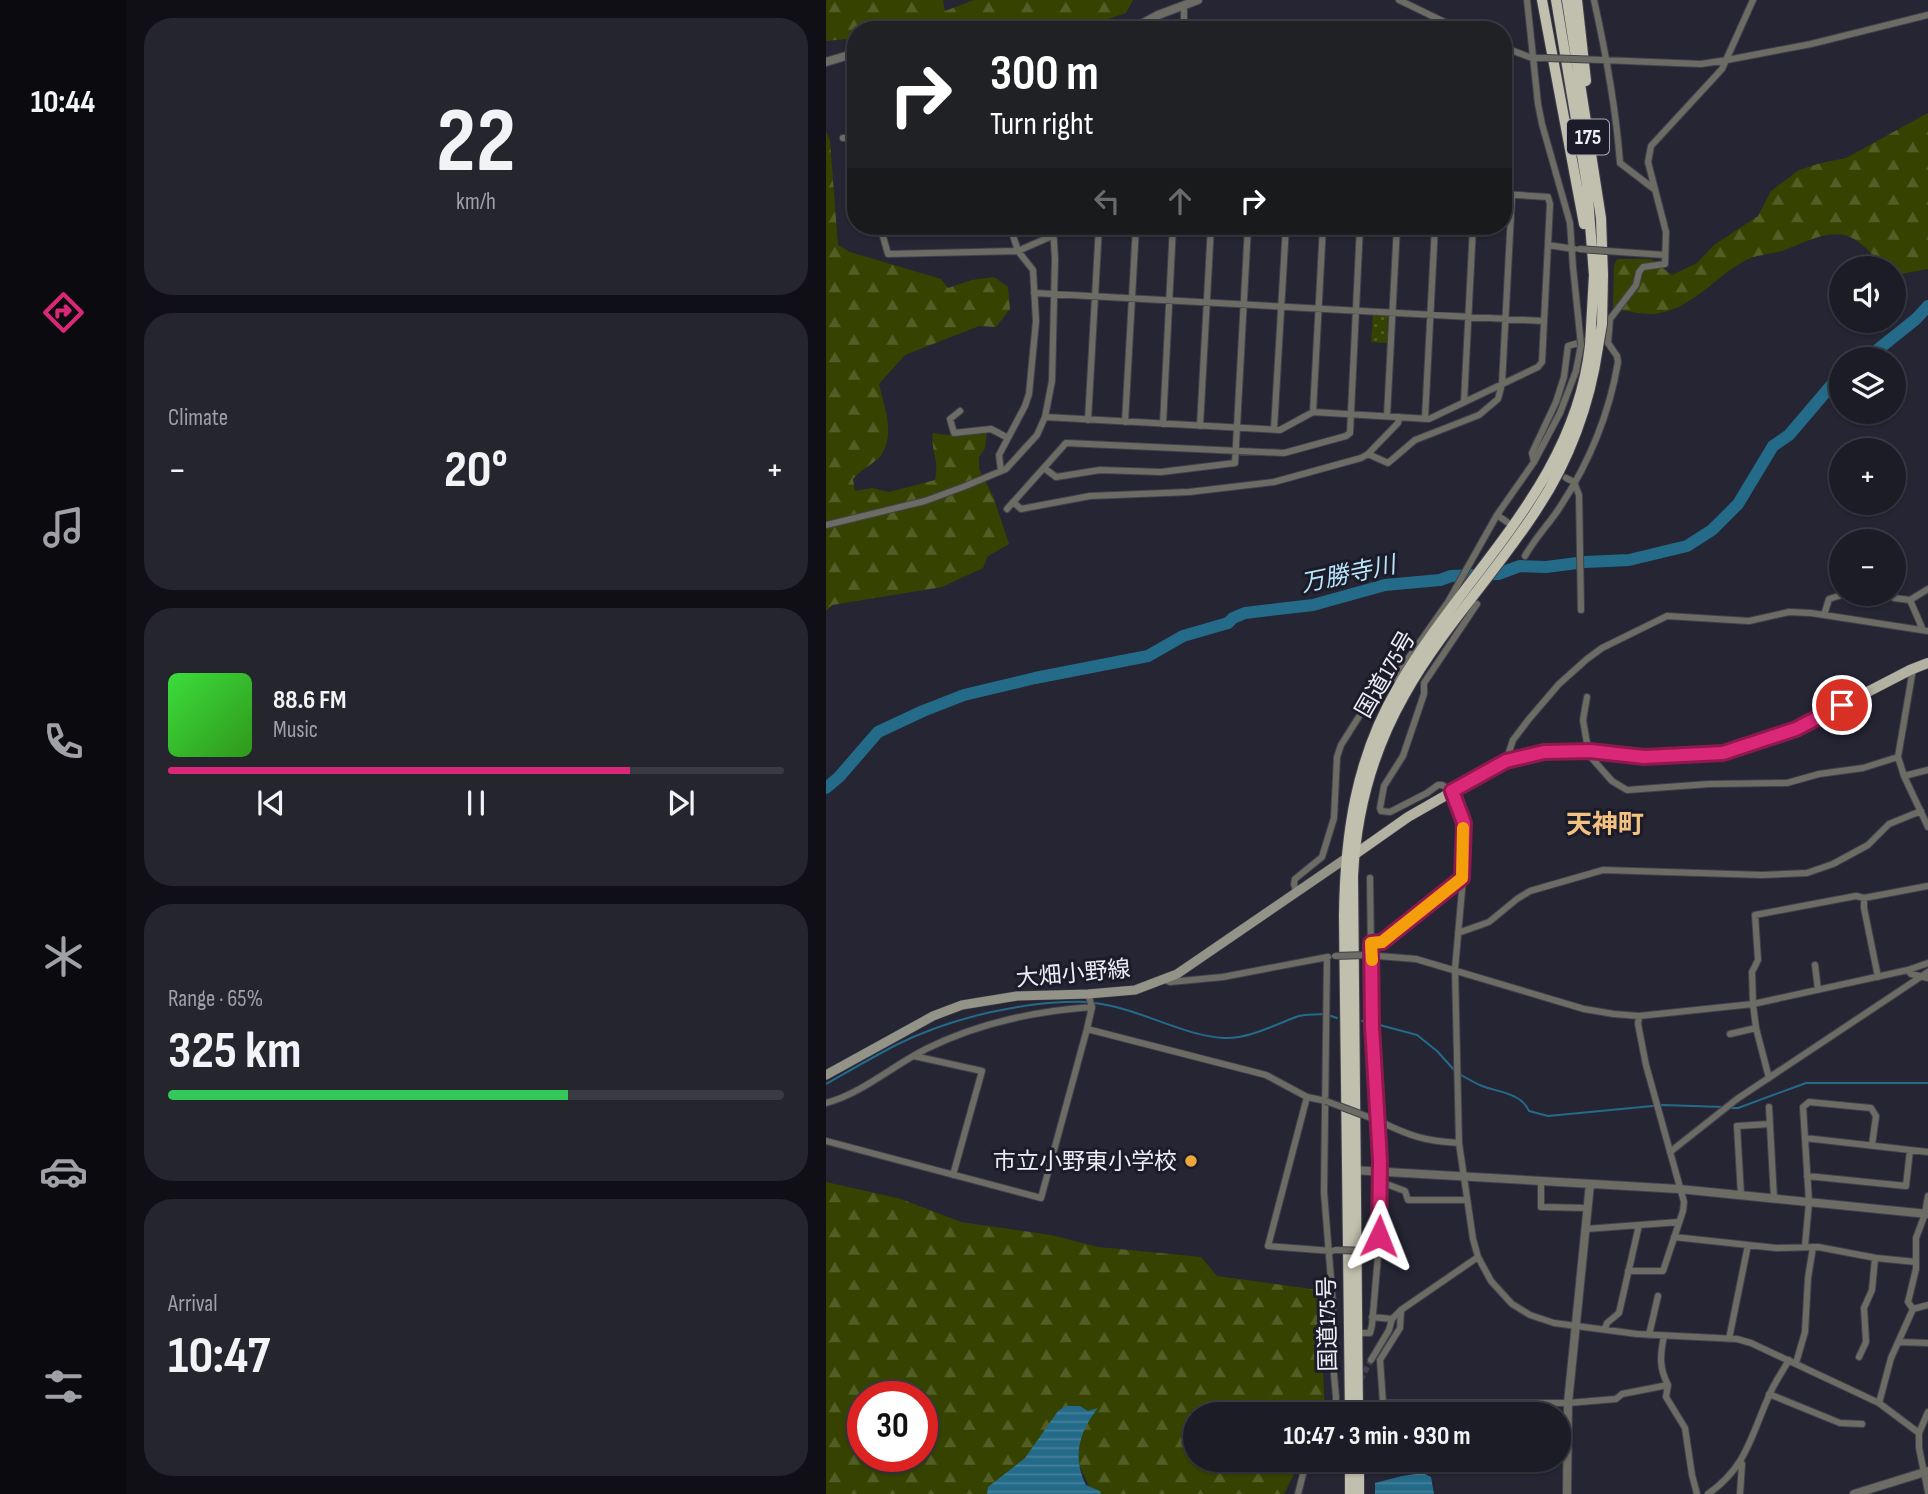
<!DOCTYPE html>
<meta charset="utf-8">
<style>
:root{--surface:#1c1c26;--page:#25252e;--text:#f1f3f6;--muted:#a0a1a7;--line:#3a3a43;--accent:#db2777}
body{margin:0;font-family:"Sofia Sans Condensed","Noto Sans JP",sans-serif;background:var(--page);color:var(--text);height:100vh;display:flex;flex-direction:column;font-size:26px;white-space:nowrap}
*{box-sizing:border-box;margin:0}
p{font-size:23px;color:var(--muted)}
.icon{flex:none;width:38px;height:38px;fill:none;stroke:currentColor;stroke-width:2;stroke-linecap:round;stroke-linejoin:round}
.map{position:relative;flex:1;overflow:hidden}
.panel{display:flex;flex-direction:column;gap:18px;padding:18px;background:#0f0f15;width:700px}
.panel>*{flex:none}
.guide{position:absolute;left:21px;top:21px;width:665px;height:214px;border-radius:28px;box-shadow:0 2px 5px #0004,0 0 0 2px var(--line);background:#202124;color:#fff;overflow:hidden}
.tools{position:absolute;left:1003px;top:256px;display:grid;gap:14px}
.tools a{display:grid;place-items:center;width:77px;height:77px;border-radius:50%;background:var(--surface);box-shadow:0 2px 5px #0004,0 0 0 2px var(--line);font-size:35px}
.speed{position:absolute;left:21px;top:1381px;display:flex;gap:14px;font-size:35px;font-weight:700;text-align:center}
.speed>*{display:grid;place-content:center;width:91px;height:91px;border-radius:50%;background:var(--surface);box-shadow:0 2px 5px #0004,0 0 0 2px var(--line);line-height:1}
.speed .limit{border:10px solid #d22;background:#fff;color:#111}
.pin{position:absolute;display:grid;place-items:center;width:60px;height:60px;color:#fff;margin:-30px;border:4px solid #fff;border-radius:50%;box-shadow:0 2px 7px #0007}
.me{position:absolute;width:77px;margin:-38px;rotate:2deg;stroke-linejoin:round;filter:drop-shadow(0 0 5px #0008)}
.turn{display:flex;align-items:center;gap:24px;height:147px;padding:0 28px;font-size:32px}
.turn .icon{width:91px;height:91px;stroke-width:2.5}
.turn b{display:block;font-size:49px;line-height:60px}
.lanes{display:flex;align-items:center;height:66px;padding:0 28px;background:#0003;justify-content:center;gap:35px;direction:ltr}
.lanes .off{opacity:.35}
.big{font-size:52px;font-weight:700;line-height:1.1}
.panel .widget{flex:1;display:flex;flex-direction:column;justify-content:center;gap:10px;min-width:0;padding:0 24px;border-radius:28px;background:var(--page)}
.panel .dial{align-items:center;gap:0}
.dial b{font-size:91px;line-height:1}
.song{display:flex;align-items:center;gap:21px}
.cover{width:84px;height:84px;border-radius:10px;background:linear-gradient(135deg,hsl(120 70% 55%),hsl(110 70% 35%))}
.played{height:7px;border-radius:4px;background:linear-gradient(90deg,var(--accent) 75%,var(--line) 75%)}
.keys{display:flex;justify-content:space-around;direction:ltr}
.heat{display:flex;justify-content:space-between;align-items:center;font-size:38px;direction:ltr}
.charge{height:10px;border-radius:5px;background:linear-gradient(90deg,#34c759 65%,var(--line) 0)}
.trip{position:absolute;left:357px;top:1402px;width:388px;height:70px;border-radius:35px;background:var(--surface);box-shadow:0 2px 5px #0004,0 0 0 2px var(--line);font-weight:700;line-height:70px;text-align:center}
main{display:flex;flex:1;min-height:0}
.dock{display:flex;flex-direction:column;width:126px;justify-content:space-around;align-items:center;background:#0b0b0f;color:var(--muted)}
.dock .icon{width:49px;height:49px}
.dock .selected{color:var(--accent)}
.dock b{font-size:32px;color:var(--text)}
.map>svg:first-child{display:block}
</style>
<main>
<nav class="dock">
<b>10:44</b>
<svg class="icon selected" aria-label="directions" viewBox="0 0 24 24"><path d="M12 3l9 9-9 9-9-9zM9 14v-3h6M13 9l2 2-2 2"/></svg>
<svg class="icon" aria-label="music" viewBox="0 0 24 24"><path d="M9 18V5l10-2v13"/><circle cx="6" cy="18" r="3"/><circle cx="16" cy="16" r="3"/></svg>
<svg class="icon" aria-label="phone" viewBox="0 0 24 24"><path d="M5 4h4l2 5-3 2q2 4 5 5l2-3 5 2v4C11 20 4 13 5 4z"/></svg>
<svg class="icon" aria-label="climate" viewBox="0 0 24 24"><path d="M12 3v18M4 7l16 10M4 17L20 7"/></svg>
<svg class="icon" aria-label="car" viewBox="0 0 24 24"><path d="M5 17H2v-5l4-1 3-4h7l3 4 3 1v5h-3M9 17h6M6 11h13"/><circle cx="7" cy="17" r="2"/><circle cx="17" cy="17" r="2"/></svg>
<svg class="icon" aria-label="filters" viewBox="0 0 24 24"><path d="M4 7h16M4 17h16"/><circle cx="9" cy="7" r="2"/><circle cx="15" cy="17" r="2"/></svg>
</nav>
<section class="panel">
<div class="widget dial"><b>22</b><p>km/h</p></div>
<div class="widget"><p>Climate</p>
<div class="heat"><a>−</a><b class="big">20°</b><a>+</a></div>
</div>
<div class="widget">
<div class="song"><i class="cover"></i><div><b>88.6 FM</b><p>Music</p></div></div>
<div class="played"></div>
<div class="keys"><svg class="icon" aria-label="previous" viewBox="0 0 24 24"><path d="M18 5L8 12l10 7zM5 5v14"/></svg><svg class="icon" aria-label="pause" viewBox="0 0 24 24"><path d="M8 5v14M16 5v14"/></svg><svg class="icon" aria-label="next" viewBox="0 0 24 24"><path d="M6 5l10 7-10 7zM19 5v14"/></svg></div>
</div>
<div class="widget"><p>Range · 65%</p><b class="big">325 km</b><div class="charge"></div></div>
<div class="widget"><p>Arrival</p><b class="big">10:47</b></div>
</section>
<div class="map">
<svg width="1102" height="1494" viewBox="0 0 1102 1494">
<defs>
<pattern id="forest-firs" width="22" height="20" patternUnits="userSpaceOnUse" patternTransform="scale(1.75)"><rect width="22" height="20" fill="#364300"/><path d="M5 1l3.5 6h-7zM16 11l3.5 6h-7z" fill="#535e26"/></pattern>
<pattern id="park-dots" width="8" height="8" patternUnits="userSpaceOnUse" patternTransform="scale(1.75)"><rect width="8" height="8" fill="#364300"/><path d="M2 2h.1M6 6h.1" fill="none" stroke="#535e26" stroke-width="1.8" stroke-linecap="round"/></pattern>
<pattern id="water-rules" width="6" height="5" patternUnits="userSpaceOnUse" patternTransform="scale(1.75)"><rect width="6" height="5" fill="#246b89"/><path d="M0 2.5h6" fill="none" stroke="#44809a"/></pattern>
</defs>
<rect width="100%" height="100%" fill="#252533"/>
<path fill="url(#forest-firs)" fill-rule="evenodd" d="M0,0H117L119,11L148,0H307L300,13L249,30H30V38L0,41Z
M1102,113V269L1069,275L1068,268H1060C1050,259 1040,246 1028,239C1006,226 978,243 956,251C944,255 932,254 920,260C890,276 869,306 834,313C819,316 802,311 787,308L788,266L791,259H825L846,275L871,263L888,245L932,216L945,191L973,170L995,163L1020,158Z
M0,131L4,141L12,245L24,252L115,279L122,288L146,280L168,277L182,287L184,309L170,327L153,326L79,355L53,384C58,407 69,432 56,454C50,463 35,469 27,479L29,491L46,488L63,492L109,480C114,459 104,451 107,433L122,435L161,432L159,448L153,457V469L167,496L183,544L162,556L157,568L116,587L6,605L0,611Z
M0,1182L75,1199L135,1222L225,1235L272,1247L375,1257L391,1276L493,1290L499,1414H369V1460H475L458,1494H267L247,1453L193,1470L166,1494H0ZM37,1396H96V1456H37Z"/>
<path fill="url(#park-dots)" d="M547,314L562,315L561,343L545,342Z"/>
<path fill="url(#water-rules)" d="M240,1406H254L262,1411L272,1408C253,1432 246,1457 260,1485L274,1491L275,1494H161L162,1487L199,1458L232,1411Z
M597,1473L605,1477L608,1494H549V1483L576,1476Z"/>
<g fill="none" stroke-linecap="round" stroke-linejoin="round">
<path stroke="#246b89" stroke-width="2" d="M268,1003C313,1008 357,1036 398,1038C423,1039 448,1025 470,1017C478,1014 489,1015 497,1014
M505,1016L511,1018
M536,1021L542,1022
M550,1024L591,1035L611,1051L630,1072
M635,1075C642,1079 649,1083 656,1086C672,1092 695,1093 703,1111L722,1116L837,1105L897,1107
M0,1084C23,1071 47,1057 70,1045C126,1017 201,1000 263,1002
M906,1108H912L980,1083H1102"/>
<path stroke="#246b89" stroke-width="12" d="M1040,359L1090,319L1102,306
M0,788L13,777L52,732L97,711L138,695L209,678L322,656L357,636L402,623L407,618L419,613L487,605L559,585L614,580L625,576L672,574L694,566L720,567L759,562L803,560L861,546L886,530L912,504L947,446L963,435L1015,374"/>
<path stroke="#434350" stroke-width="6" stroke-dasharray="6 3" stroke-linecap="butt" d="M534,1380L545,1360
M516,1414L522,1402"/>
<defs>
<path id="minor" d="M573,0L635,30
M701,0L712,104L716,124L744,223L747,267
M768,0C780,54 790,107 794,163L828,189
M358,5V30
M677,47L706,58H720
M776,60L875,64L901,60L985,44L1102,15
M17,138H30
M54,226L62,254L192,251L228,235
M722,245L748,249
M795,252L839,255
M208,293L718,321
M638,402L647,226
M134,411L124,419L128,433L165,429L182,438
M487,412L497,226
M561,416L571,226
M219,417L454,430L487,412L603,419L712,367L716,362L724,204L722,197L677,194
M599,418L609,226
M262,420L273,226
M299,422L310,226
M337,424L347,226
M374,426L385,226
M448,429L460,226
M542,454L562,463L589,440L653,415L672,399L676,384L686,195
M708,462L706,453L730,402L738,377L742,346L759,341L767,342
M218,468L230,477L274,470L335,472L409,463L422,226
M175,471L173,455L199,406L203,394L210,321L207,270L192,251L184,226
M740,478L748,482L753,495L755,610
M187,502L195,509L264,496L363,492L448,482L535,458L542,454L572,423L573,417
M181,509L240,443L458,453L520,436L524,433L534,226
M671,515L681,522
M0,525L99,501L137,487L180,469L211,435L219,417L226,381L229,259L227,226
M699,556C709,538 723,524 734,507C763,463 783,415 792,362L791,356L782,343L784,319L810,285L813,272L817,267L839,264L840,232L822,162L825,146L896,69L927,0
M1060,593L1068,598L1084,600
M651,604L598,683V694L577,756L558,786L554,808L555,811L564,812L601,793L612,785H616L626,791L638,823L637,879L629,969L633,1143L647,1239L652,1257L665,1281L686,1304L704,1315L728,1323L811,1334L911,1339L925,1343L1053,1403L1093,1433V1448L1102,1492
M998,615L1003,599L1022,593
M1097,630L1084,600L1102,589
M1087,669L1072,757L1078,776L1102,827
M761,697L757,720L763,755L786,781L801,790L883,784L961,783L993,774L1037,768L1072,757
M680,761L687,740L703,719L733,684L761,659L776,648L841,616L923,621L963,612L985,613L1102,631
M1078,776L1102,770
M544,878L546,1026L554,1161
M470,891L468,884L469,879L496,857L508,818L511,757L515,745L534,715L546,692L551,686L567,680L622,602L671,515L708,462L734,413L750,371L755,345
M1038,898V908L1052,977
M632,933L663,922L691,899L704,891L777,870L936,875L981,873L1007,864L1042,845L1063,824L1095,811
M546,943L556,942L637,879
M540,955L590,959L758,1009L788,1014L813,1016L927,1004L1082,970L1102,963
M501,957L498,1192L507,1305L505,1340L510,1397L509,1414
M989,965L992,990
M1082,970L1085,974L1102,978
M339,980L344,982L397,977L502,957
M261,1029L440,1075L481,1097L500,1101
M904,1034L930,1028
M88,1056L156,1071L127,1175
M943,1078L930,1028L927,1004L926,972L932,960L929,915L1030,896L1038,898L1102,886
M481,1097L442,1246L506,1251
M0,1103C37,1093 66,1066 100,1049C150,1024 210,1011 266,1007
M943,1107L948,1199
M553,1121C584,1136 598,1141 633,1143
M979,1138L1102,1152
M0,1141L215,1198L261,1029L266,1007L262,994
M844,1152L911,1099L1102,972
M981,1176L1080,1186L1084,1150
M715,1181V1207L762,1208
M554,1185H563L579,1191L582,1200H641
M915,1195L911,1126L944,1124
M760,1229L853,1222
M848,1237L950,1248L992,1247L1050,1258L1090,1262
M979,1246L983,1202L977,1107L983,1102L1045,1108L1050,1116L1046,1145
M802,1271H837L857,1211L858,1202L820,1065L812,1024L813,1016
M1087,1309L1082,1302L1090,1269V1238L1099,1214L1102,1196
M575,1310L574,1328L554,1360L557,1403H742L790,1399L796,1394L842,1385
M546,1317L566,1319L575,1310L652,1257
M779,1329L781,1323L793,1313L813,1225
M532,1333H544L546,1325L555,1221L554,1180
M823,1335L832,1296
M838,1336C834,1355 833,1368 842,1385L840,1397L859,1428L866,1475L871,1494
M903,1339L922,1245
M1073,1342L1102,1343
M1033,1357L1040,1342L1038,1308L1046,1290L1049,1258
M545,1360L563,1330L566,1319
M970,1363L979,1332L982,1278L987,1247
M943,1394L1014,1423L1036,1424
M1053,1403L1065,1358L1087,1309L1102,1305
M1093,1433L1102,1412
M472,1494L477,1474L485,1460
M882,1494C920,1467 924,1439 942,1398C947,1385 956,1372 963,1360
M914,1494L916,1464"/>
<path id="tertiary" d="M304,30L332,15L372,0
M0,62L30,53
M526,1170L853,1189L1102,1214
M741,1494L742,1403L764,1184
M1028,1494L1102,1471"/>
<path id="secondary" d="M0,1075L107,1016L136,1005L191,996L262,994L309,990L351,974L519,859"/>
<path id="primary" d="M525,857L582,817L680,761L717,752L764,751L818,757L897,753L970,729L1084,670L1102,663"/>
<path id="trunk" d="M716,0L758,224
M730,0L761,185L768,275
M741,0L775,218L777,275
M751,0L760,81
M524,1414L518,916C519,834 530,758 572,687C638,572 749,485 764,345
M532,1414L527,876C530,812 547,750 579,694C616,628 670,573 711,509C743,461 764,404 772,347
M524,1460V1494
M533,1460V1494"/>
</defs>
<use href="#minor" stroke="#41414e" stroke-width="8"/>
<use href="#tertiary" stroke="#41414e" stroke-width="10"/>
<use href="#secondary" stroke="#41414e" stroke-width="10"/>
<use href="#primary" stroke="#41414e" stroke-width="11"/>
<use href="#trunk" stroke="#41414e" stroke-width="12"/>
<use href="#minor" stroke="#6c6c64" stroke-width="6"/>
<use href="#tertiary" stroke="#6c6c64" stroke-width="8"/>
<use href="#secondary" stroke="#949387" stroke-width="9"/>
<use href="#primary" stroke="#b3b1a1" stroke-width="10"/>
<use href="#trunk" stroke="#c1bfad" stroke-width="10"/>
<defs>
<path id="minor-bridge" d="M720,58L776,60
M753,249L795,252
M747,267L755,345
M509,956L540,955
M500,1101L553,1121
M554,1180V1161
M509,1250L544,1251"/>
<path id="trunk-bridge" d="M764,345L768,275
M772,347L776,324L777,275"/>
</defs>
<use href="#minor-bridge" stroke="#41414e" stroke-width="8" stroke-linecap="butt"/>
<use href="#trunk-bridge" stroke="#41414e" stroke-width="12" stroke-linecap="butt"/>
<use href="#minor-bridge" stroke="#6c6c64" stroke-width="6"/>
<use href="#trunk-bridge" stroke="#c1bfad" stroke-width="10"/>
</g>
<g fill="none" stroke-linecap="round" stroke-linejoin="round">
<defs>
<path id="route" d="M553,1236L554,1161L546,1026L545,943L556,942L636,878L638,823L626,791L680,761L718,752L764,751L818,757L897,753L970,729L1016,705"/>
</defs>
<use href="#route" stroke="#8e194d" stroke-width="18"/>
<use href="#route" stroke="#db2777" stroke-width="12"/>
<path stroke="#f59e0b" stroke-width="12" d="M546,960L545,943L556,942L636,878L637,828"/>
</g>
<circle fill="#eda83c" stroke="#1c1b29" stroke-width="2.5" cx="365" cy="1161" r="7"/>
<g text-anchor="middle" stroke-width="6" stroke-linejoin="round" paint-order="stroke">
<rect fill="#1c1b29" stroke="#aeaeb8" stroke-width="2" x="741" y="119.5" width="42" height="35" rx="5"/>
<g font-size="21" font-weight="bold" fill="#ededf6">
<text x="762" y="144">175</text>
</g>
<g font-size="23" fill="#ededf6" stroke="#1c1b29">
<text transform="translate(559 674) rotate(-60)" y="8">国道175号</text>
<text transform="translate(247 973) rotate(-5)" y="8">大畑小野線</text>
<text transform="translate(501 1324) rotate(-91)" y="8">国道175号</text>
</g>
<g font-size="23" fill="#ededf6" stroke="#1c1b29" text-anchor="end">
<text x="351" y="1169">市立小野東小学校</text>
</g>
<g font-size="24" font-style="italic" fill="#b9e5fa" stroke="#1c1b29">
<text transform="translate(522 574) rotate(-12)" y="8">万勝寺川</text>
</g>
<g font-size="26" font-weight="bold" fill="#f3c280" stroke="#1c1b29">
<text x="779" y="833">天神町</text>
</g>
</g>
</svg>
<div class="tools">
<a><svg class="icon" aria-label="sound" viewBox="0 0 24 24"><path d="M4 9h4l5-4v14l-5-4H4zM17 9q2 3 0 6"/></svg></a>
<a><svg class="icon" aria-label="layers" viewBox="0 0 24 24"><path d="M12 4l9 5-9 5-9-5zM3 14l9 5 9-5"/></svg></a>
<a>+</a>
<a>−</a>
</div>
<div class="speed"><div class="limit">30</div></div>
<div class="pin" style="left:1016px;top:705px;background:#d93025"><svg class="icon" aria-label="arrive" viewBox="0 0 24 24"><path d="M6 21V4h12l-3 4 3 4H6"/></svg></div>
<svg class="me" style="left:553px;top:1236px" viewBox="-20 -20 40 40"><path d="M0-17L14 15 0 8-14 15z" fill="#db2777" stroke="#fff" stroke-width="4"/></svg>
<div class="trip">10:47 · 3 min · 930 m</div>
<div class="guide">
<div class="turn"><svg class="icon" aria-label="right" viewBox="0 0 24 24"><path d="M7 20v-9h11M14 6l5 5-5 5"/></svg><div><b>300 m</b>Turn right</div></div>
<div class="lanes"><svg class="icon off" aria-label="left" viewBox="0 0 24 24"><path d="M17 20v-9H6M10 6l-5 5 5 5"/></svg><svg class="icon off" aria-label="ahead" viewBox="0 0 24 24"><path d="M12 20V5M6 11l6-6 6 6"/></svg><svg class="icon" aria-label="right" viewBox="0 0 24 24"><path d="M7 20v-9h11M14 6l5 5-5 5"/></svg></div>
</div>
</div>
</main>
